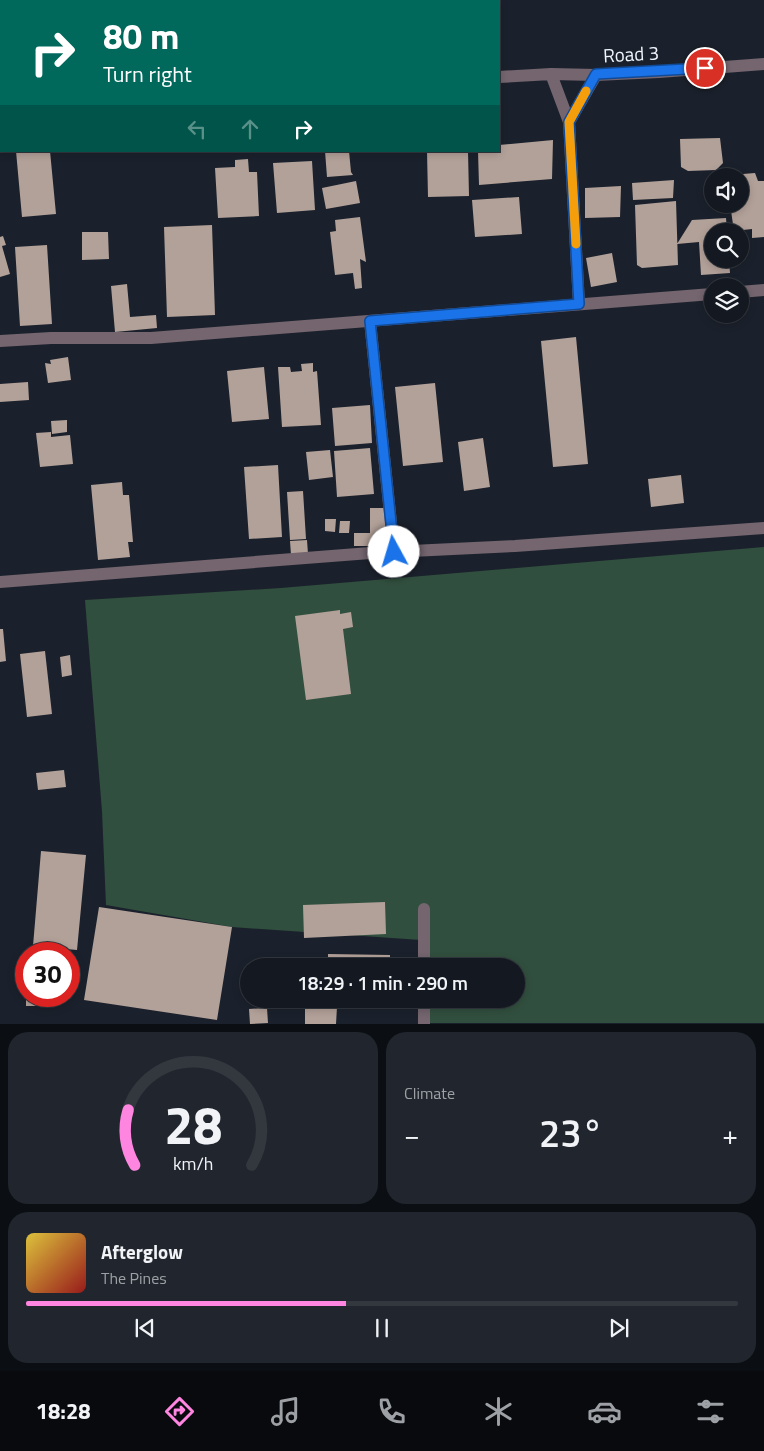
<!DOCTYPE html>
<meta charset="utf-8">
<style>
:root{--surface:#141921;--page:#21262e;--text:#f1f3f6;--muted:#9da0a5;--line:#33383f;--accent:#fe85e0}
body{margin:0;font-family:"Titillium Web",sans-serif;background:var(--page);color:var(--text);height:100vh;display:flex;flex-direction:column;font-size:19px;white-space:nowrap}
*{box-sizing:border-box;margin:0}
p{font-size:16px;color:var(--muted)}
.icon{flex:none;width:28px;height:28px;fill:none;stroke:currentColor;stroke-width:2;stroke-linecap:round;stroke-linejoin:round}
.map{position:relative;height:1024px;overflow:hidden}
.side{display:flex;flex-direction:column;gap:8px;padding:8px;background:#0b0e12;flex:1}
.side>*{flex:none}
.hud{position:absolute;left:0px;top:0px;width:500px;height:152px;box-shadow:0 2px 8px #0003,0 0 0 1px var(--line);background:#00695c;color:#fff;overflow:hidden}
.fabs{position:absolute;left:704px;top:168px;display:grid;gap:10px}
.fabs a{display:grid;place-items:center;width:45px;height:45px;border-radius:50%;background:var(--surface);box-shadow:0 2px 8px #0003,0 0 0 1px var(--line);font-size:25px}
.speed{position:absolute;left:15px;top:942px;display:flex;gap:10px;font-size:25px;font-weight:700;text-align:center}
.speed>*{display:grid;place-content:center;width:65px;height:65px;border-radius:50%;background:var(--surface);box-shadow:0 2px 8px #0003,0 0 0 1px var(--line);line-height:1}
.speed .limit{border:8px solid #d22;background:#fff;color:#111}
.pin{position:absolute;display:grid;place-items:center;width:42px;height:42px;color:#fff;margin:-21px;border:2px solid #fff;border-radius:50%;box-shadow:0 1px 5px #0007}
.me{position:absolute;width:55px;margin:-28px;rotate:354deg;stroke-linejoin:round;filter:drop-shadow(0 0 4px #0008)}
.turn{display:flex;align-items:center;gap:18px;height:105px;padding:0 20px;font-size:22px}
.turn .icon{width:65px;height:65px;stroke-width:2.5}
.turn b{display:block;font-size:35px;line-height:42px}
.lanes{display:flex;align-items:center;height:48px;padding:0 20px;background:#0003;justify-content:center;gap:25px;direction:ltr}
.lanes .off{opacity:.35}
.big{font-size:38px;font-weight:600;line-height:1.1}
.side .card{flex:1;display:flex;flex-direction:column;justify-content:center;gap:8px;min-width:0;padding:0 18px;border-radius:20px;background:var(--page)}
.side .dial{align-items:center;gap:0}
.dial svg{height:130px;overflow:visible;fill:none;stroke:var(--line);stroke-width:7;stroke-linecap:round;text-anchor:middle}
.dial text{fill:var(--text);stroke:none}
.song{display:flex;align-items:center;gap:15px}
.cover{width:60px;height:60px;border-radius:8px;background:linear-gradient(135deg,hsl(50 70% 55%),hsl(0 70% 35%))}
.played{height:5px;border-radius:2px;background:linear-gradient(90deg,var(--accent) 45%,var(--line) 45%)}
.keys{display:flex;justify-content:space-around;direction:ltr}
.heat{display:flex;justify-content:space-between;align-items:center;font-size:28px;direction:ltr}
.side .tiles{flex:1;display:grid;gap:8px;grid-template-columns:1fr 1fr}
.card:last-child{grid-column:span 2}
.trip{position:absolute;left:240px;top:958px;width:285px;height:50px;border-radius:25px;background:var(--surface);box-shadow:0 2px 8px #0003,0 0 0 1px var(--line);font-weight:600;line-height:50px;text-align:center}
.tabs{display:flex;height:80px;justify-content:space-around;align-items:center;background:#080a0d;color:var(--muted)}
.tabs .icon{width:35px;height:35px}
.tabs .on{color:var(--accent)}
.tabs b{font-size:22px;color:var(--text)}
.map>svg:first-child{display:block}
</style>
<div class="map">
<svg width="764" height="1024" viewBox="0 0 764 1024">
<rect width="100%" height="100%" fill="#1b212c"/>
<path fill="#314f3e" d="M764,547V1023H430L428,999H516V966H424L421,940L232,927L106,905L102,811L85,600L281,588Z"/>
<path fill="#b2a199" d="M720,138L723,163L716,170L688,171L681,167L680,139Z
M553,140L552,179L479,185L478,151H499V145Z
M16,151H50L56,214L22,217Z
M325,151H349L351,172L353,175L327,177Z
M427,151H468L469,196L428,197Z
M248,159L249,172H257L259,216L218,218L215,168L235,167V160Z
M312,161L315,210L277,213L273,163Z
M755,173L758,181H764V237L752,238V229L734,231L730,204H740V176H731V175Z
M674,180L673,198L633,200L632,183Z
M356,181L360,203L326,209L322,188Z
M621,186L620,217L585,218V188Z
M519,197L522,234L475,237L472,200Z
M676,201L678,265L642,268L637,265L635,205Z
M360,217L366,262L360,259L362,288L355,289L353,273L335,275L330,232L336,231L335,220Z
M726,218L727,231H712V259H729L730,273L701,275L699,242L677,244L692,220Z
M212,225L215,315L167,317L164,227Z
M82,232H108L109,259L82,260Z
M3,236L6,245L2,246L10,274L0,277V237Z
M47,245L52,324L20,326L15,247Z
M612,253L617,282L591,287L586,258Z
M127,284L130,317L156,315L157,328L115,332L111,286Z
M576,337L588,464L553,467L541,341Z
M68,357L71,380L48,383L45,363L51,364L50,360Z
M313,363V372L317,371L321,425L282,427L278,367H290L291,372L302,371L301,364Z
M264,367L269,419L232,422L227,371Z
M28,382L29,400L0,402V384Z
M435,383L443,462L403,466L395,387Z
M370,405L372,443L335,446L332,408Z
M67,420V432L52,434L51,421Z
M51,432V437L70,435L73,464L40,467L36,433Z
M483,438L490,487L464,491L458,442Z
M370,448L374,494L337,497L334,451Z
M330,450L333,477L309,480L306,452Z
M278,465L282,537L249,539L244,467Z
M681,475L684,503L651,507L648,479Z
M122,482L123,495H129L133,542H128L130,557L98,560L91,485Z
M303,491L306,539L290,540L287,492Z
M370,508H385V546H354V533H370Z
M325,519H336L335,532L325,531Z
M340,521H350L349,533H339Z
M307,540L308,554L291,555L290,541Z
M340,610V614L351,612L353,627L343,629L351,694L306,700L295,616Z
M0,629H3L6,661L0,662Z
M45,651L52,714L27,717L20,654Z
M70,655L72,675L62,677L60,657Z
M64,770L66,787L38,790L36,773Z
M41,851L86,855L77,950L33,946Z
M385,902L386,934L304,938L303,905Z
M99,907L232,927L217,1020L84,1000Z
M328,954L390,955V966H328Z
M26,996H48V1006H26Z
M305,1007H337L336,1024H305Z
M267,1008L268,1023L250,1024L249,1009Z"/>
<g fill="none" stroke-linecap="round" stroke-linejoin="round">
<path stroke="#74656f" stroke-width="12" d="M79,1L82,0
M0,36H1
M551,74L569,122L579,304
M499,77L551,74L596,75L659,72L764,64
M0,119H1
M569,122L596,75
M740,292L764,290
M370,321L394,552
M0,341L51,338H151L712,294
M0,582L370,553L515,546L764,528
M424,909V966
M424,999V1024"/>
</g>
<g fill="none" stroke-linecap="round" stroke-linejoin="round">
<defs>
<path id="route" d="M394,552L370,321L579,304L569,122L596,74L705,68"/>
</defs>
<use href="#route" stroke="#114b97" stroke-width="12"/>
<use href="#route" stroke="#1a73e8" stroke-width="9"/>
<path stroke="#f59e0b" stroke-width="9" d="M576,244L569,122L586,91"/>
</g>
<g text-anchor="middle" stroke-width="5" stroke-linejoin="round" paint-order="stroke">
<g font-size="19" fill="#f0f5fc" stroke="#1b212c">
<text transform="translate(631 54) rotate(-3)" y="7">Road 3</text>
</g>
</g>
</svg>
<div class="fabs">
<a><svg class="icon" aria-label="sound" viewBox="0 0 24 24"><path d="M4 9h4l5-4v14l-5-4H4zM17 9q2 3 0 6"/></svg></a>
<a><svg class="icon" aria-label="search" viewBox="0 0 24 24"><circle cx="10" cy="10" r="6"/><path d="M15 15l6 6"/></svg></a>
<a><svg class="icon" aria-label="layers" viewBox="0 0 24 24"><path d="M12 4l9 5-9 5-9-5zM3 14l9 5 9-5"/></svg></a>
</div>
<div class="speed"><div class="limit">30</div></div>
<div class="pin" style="left:705px;top:68px;background:#d93025"><svg class="icon" aria-label="arrive" viewBox="0 0 24 24"><path d="M6 21V4h12l-3 4 3 4H6"/></svg></div>
<svg class="me" style="left:394px;top:552px" viewBox="-20 -20 40 40"><circle r="19" fill="#fff"/><path d="M0-13L10 11 0 6-10 11z" fill="#1a73e8"/></svg>
<div class="trip">18:29 · 1 min · 290 m</div>
<div class="hud">
<div class="turn"><svg class="icon" aria-label="right" viewBox="0 0 24 24"><path d="M7 20v-9h11M14 6l5 5-5 5"/></svg><div><b>80 m</b>Turn right</div></div>
<div class="lanes"><svg class="icon off" aria-label="left" viewBox="0 0 24 24"><path d="M17 20v-9H6M10 6l-5 5 5 5"/></svg><svg class="icon off" aria-label="ahead" viewBox="0 0 24 24"><path d="M12 20V5M6 11l6-6 6 6"/></svg><svg class="icon" aria-label="right" viewBox="0 0 24 24"><path d="M7 20v-9h11M14 6l5 5-5 5"/></svg></div>
</div>
</div>
<section class="side">
<div class="tiles">
<div class="card dial"><svg viewBox="0 0 100 80">
<path d="M14 69A42 42 0 1 1 86 69"/>
<path d="M14 69A42 42 0 0 1 10 35" stroke="#fe85e0"/>
<text x="50" y="56" font-size="32" font-weight="700">28</text>
<text x="50" y="72" font-size="11">km/h</text>
</svg></div>
<div class="card"><p>Climate</p>
<div class="heat"><a>−</a><b class="big">23°</b><a>+</a></div>
</div>
<div class="card">
<div class="song"><i class="cover"></i><div><b>Afterglow</b><p>The Pines</p></div></div>
<div class="played"></div>
<div class="keys"><svg class="icon" aria-label="previous" viewBox="0 0 24 24"><path d="M18 5L8 12l10 7zM5 5v14"/></svg><svg class="icon" aria-label="pause" viewBox="0 0 24 24"><path d="M8 5v14M16 5v14"/></svg><svg class="icon" aria-label="next" viewBox="0 0 24 24"><path d="M6 5l10 7-10 7zM19 5v14"/></svg></div>
</div>
</div>
</section>
<nav class="tabs">
<b>18:28</b>
<svg class="icon on" aria-label="directions" viewBox="0 0 24 24"><path d="M12 3l9 9-9 9-9-9zM9 14v-3h6M13 9l2 2-2 2"/></svg>
<svg class="icon" aria-label="music" viewBox="0 0 24 24"><path d="M9 18V5l10-2v13"/><circle cx="6" cy="18" r="3"/><circle cx="16" cy="16" r="3"/></svg>
<svg class="icon" aria-label="phone" viewBox="0 0 24 24"><path d="M5 4h4l2 5-3 2q2 4 5 5l2-3 5 2v4C11 20 4 13 5 4z"/></svg>
<svg class="icon" aria-label="climate" viewBox="0 0 24 24"><path d="M12 3v18M4 7l16 10M4 17L20 7"/></svg>
<svg class="icon" aria-label="car" viewBox="0 0 24 24"><path d="M5 17H2v-5l4-1 3-4h7l3 4 3 1v5h-3M9 17h6M6 11h13"/><circle cx="7" cy="17" r="2"/><circle cx="17" cy="17" r="2"/></svg>
<svg class="icon" aria-label="filters" viewBox="0 0 24 24"><path d="M4 7h16M4 17h16"/><circle cx="9" cy="7" r="2"/><circle cx="15" cy="17" r="2"/></svg>
</nav>
